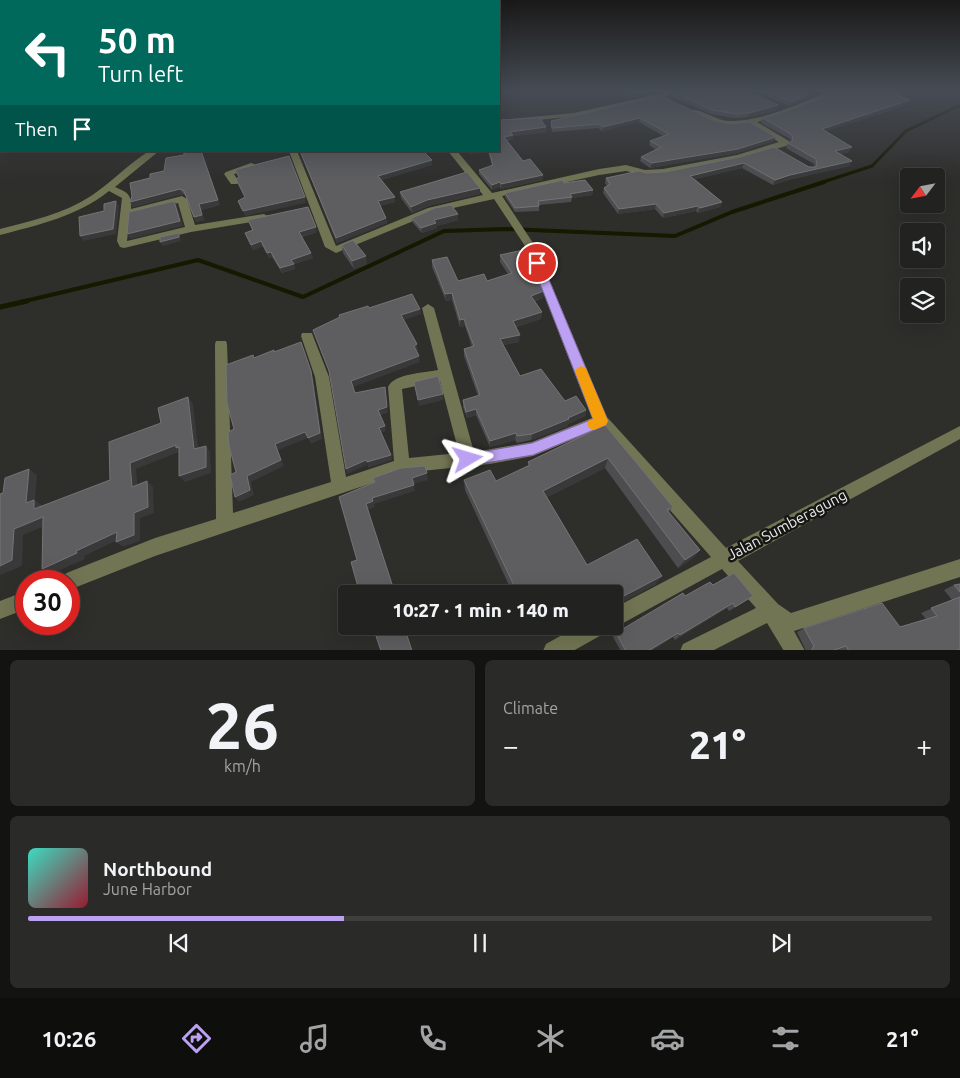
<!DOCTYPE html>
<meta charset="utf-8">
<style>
:root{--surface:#222220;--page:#2a2a29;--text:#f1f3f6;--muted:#a2a4a5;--line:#3f3f3e;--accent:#bca0f2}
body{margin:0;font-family:Ubuntu,sans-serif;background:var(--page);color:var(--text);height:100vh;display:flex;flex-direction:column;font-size:19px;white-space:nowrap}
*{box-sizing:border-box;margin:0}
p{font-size:16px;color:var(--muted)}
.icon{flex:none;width:28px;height:28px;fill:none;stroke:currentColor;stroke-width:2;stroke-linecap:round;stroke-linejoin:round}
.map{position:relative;height:650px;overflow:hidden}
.drawer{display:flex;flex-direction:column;gap:10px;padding:10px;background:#131312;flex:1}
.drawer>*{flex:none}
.top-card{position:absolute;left:0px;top:0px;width:500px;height:152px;box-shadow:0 5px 20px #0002,0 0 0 1px var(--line);background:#00695c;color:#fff;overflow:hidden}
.needle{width:32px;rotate:238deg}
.controls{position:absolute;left:900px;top:168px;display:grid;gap:10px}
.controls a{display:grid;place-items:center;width:45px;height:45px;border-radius:5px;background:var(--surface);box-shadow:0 5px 20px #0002,0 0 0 1px var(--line);font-size:25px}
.speed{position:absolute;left:15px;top:570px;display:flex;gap:10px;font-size:25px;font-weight:700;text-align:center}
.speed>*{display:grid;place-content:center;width:65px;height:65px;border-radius:50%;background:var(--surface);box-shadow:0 5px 20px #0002,0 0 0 1px var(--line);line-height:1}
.speed .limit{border:8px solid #d22;background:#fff;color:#111}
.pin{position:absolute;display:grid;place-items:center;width:42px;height:42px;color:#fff;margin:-21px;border:2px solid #fff;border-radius:50%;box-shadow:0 1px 5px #0007}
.me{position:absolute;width:55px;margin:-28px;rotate:83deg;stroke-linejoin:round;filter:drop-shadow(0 0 4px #0008)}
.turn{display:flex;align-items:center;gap:18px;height:105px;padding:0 15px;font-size:22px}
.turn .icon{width:65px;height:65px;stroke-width:2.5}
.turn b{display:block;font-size:35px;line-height:42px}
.then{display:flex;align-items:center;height:48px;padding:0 15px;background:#0003;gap:10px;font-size:19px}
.big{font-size:38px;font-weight:800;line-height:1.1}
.drawer .card{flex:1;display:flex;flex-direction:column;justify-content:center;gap:8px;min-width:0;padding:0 18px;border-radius:8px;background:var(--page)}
.drawer .dial{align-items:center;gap:0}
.dial b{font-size:65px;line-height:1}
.song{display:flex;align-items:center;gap:15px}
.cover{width:60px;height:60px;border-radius:8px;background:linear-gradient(135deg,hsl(170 70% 55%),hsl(350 70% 35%))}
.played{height:5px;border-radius:2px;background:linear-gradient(90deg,var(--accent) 35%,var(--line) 35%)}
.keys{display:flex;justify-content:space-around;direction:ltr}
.heat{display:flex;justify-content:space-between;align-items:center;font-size:28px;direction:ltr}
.drawer .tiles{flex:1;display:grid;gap:10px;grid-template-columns:1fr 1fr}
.card:last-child{grid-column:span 2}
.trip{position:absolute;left:338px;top:585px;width:285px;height:50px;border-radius:5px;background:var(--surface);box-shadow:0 5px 20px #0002,0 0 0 1px var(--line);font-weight:800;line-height:50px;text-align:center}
.menu{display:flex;height:80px;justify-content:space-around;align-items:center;background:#0e0e0d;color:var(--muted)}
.menu .icon{width:35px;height:35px}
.menu .active{color:var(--accent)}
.menu b{font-size:22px;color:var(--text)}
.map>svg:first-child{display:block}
</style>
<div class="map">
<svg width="960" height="651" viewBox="0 0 960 651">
<rect width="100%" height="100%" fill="#2e2e2b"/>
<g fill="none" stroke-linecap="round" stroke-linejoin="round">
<path stroke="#161800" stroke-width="3" d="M820,183L872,166L906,131L960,105"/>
<path stroke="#161800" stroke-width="4" d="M21,302L198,260L303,297L444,231L506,229L675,236L732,212L824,182"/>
<path stroke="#161800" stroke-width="5" d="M0,307L27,301"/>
<path fill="#727553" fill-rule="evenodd" d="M667,90H676L664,98L586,115L499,124V120L574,113L659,94Z
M834,90H844L800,109L757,122L789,141V145L738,160L663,175L645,176L626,171L599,175L502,196L535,246L607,417L726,548L960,426V439L738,561L778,604L791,613L960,559V577L794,631L805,651H784L767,623L712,651H680L683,644L756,608L722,569L614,628L611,626H614V608L711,557L599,429L533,456L490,464L402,473L155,556L69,590V581H60L63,575L69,572L155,538L216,519L215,344L216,341H226L227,344L233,513L331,482L315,377L301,336L302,333H312L313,336L329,377L346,477L394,461L388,387C395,373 424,373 438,370L422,308L428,304L434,308L474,452L532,442L592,418L525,246L494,199L435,212L336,253L325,247L289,151H297L336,246L428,208L483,195L448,151H457L492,193L599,169L626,165L645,170L663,169L737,155L779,142L748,124L720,125L692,114V110C703,109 717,122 733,121C768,120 802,102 834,90ZM440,381L459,453L409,458L402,389Z
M149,151H159L115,187C127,192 132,194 131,209L182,196L187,199L195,225L264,214L269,217L264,220L191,232L124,248L120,247L117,241L122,198L109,191C78,216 38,225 0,235V229C31,221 63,214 91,196C111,183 128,164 149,151ZM178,203L185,227L127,241L130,215Z
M251,163L254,164V168L234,174L239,182L237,184H231L224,174L226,172Z
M26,591V609L0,619V601Z
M578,626H607L605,633L573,651H543L546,644Z"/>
</g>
<path fill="#4d4d50" d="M752,90H798L806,99L789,106Z
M672,91L776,110L747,117L734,118L711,114L671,96Z
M901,94L900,95L901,96V97L907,105L826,131L849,152L841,154L852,161L849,166L788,180L773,185L742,168L695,179L722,202L720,207L698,213L696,211L663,218L655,209L618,214L603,193L604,188L607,186L605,183L606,178L646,173L665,172L740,157L814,167V164L786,148L788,143L790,142V139L761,123L763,118Z
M661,96L715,121L774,141L737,153L650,168L640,161L641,157L656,150L649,145L650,141L663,136L639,122L602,131L598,128L552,132L551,125V121Z
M499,120L546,132L513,136V139L507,141L523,161L543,175V180L501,189L500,187L492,190L479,174V170L492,166L488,151H499Z
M300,151L432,165L381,180L395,197V202L380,206L386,218L387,223L337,243Z
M184,155L220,205L201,210L204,220L196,222L186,196L183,194L133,207L130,202L150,178L164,171Z
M564,183L593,190L592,195L572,198L571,202L539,205V211L515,212L505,197V193Z
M400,192L480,194L428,206L412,213L401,198Z
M412,218L458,220L437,226V228L422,233L413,223Z
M248,220L317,232L302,237L313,258L294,264L295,269L282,273L272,257L269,258L263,246L253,250L245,233L252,230Z
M342,245L367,264L354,269L343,253Z
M500,255L539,278L538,283L544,291L543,298L535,301L542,312L541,319L516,327L519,342L503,345L520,376L565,401L586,410L585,416L568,424V426L531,440L517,443L515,440L490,447L476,415L467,418L463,407V400L478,396L464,356V349L472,347L465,326L460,327L452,300L446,301L432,267V260L458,281H487L508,274L500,262Z
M605,425L673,507L669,512L700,550L693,558L678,568L605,468L547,497L587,565L656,584L614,606V594H513L465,490L464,480L496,481L528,466V462Z
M960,584V651H838L837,649L834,651H806L797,632L804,628L900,627L926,619L921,613L952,600L944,590L954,585Z
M713,585L747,600L729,611L727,608L675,640L673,637L651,651H621L613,637L616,633L685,596Z"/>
<path fill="#39393a" d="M651,90H664L658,92L625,100L626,95Z
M808,95L806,99L789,106L791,102Z
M910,100L907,105L820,133L822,129Z
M778,105L776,110L747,117L749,113Z
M640,118L639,122L602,131L603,127Z
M546,127V132L513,136V139L503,141L504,137L510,132Z
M776,137L774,141L737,153L650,168L652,163Z
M852,147L849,152L832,156L835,151Z
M201,151L220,205L201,210L204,220L196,222L194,217Z
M469,151H481L469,155Z
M432,160V165L379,181L378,176Z
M852,161L849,166L788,180L773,185L775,180L790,175Z
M744,163L742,168L689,181L690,176Z
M543,175V180L501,189V184Z
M500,182V187L492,190V185Z
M480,188V194L428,206L412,213L411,207L427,200Z
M180,189L183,194L133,207L130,202Z
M593,190L592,195L572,198L570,194Z
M305,197L306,203L245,216L243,211Z
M395,197V202L379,206L378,201Z
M116,201L119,206L116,234L83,241L80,236Z
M174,201L177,205L183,226L130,239L127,234Z
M722,202L720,207L698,213L700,208Z
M656,204L655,209L618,214L619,209Z
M698,206L696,211L663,218L664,213Z
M458,214V220L437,226V228L422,233L421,228L434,220Z
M386,218L387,223L337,243L336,238Z
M316,227L317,232L300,237L299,232Z
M179,233L181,241L163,246L160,242Z
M261,241L263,246L253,250L251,245Z
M271,252L272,257L269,258L267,253Z
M311,253L313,258L294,264L295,269L282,273L280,268L291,260Z
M366,256L367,264L354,269L352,261Z
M544,291L543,298L530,302L531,296Z
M452,293V300L446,301L445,294Z
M420,309L421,314L402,321L401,315Z
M542,312L541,319L512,328L513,321Z
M464,319L465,326L460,327V320Z
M520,335L519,342L500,346V339Z
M301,342L313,377L322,439L311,444L308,438Z
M417,344L418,350L415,351L414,346Z
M419,356L420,362L353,387L351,381Z
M385,387L388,413L380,415L378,410Z
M443,394V400L419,406L418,400Z
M188,397L193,404L199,456L194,449Z
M476,409V415L467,418L466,412Z
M586,410L585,416L568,424V426L531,440L532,434Z
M385,426L386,431L381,433L379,428Z
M305,432L308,438L278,450L284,466L251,482L254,495L239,502L235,497L247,476L275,444Z
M516,433L515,440L490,447V441Z
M176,445L179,447V452L136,469L138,492L132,487L130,463Z
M206,446L210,452L211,473L185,482L179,476Z
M391,455L392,460L368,468L367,462Z
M608,458L605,468L541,500L543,491Z
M366,460L367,465L347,474L346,469Z
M29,469L37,475L35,500L43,506L42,515L26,503Z
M427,473L428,480L413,484L412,478Z
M147,481L153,487L154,513L140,518V541L123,547L116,542L134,513Z
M414,485L415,491L374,504L375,507L368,510L394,589L383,594H370L366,504L372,498Z
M43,517L52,523L23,535L22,566L0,575V566L14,529Z
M117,532L124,537L84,556L85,559L51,574L42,569L76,551Z
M700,550L693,558L678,568L685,560Z
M662,576L656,584L614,607V604L618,599Z
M562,587L559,594H549Z
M733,603L727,608L675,640L680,635Z
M678,633L673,637L651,651H648Z"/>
<path fill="#5e5e60" stroke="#747476" d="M644,90H651L626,95Z
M674,90H746L778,105L749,113L736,114L712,110L672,91Z
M763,90H798L808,95L791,102Z
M841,90H888L901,94L899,95L901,96H900L910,100L822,129L852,147L835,151L852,161L790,175L775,180L744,163L690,176L722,202L700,208L698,206L664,213L656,204L619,209L604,188L610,184L606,178L639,171L646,173L665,172L740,157L774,147L809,167H816L817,165L816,159L788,143L793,141L792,135L763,118L802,106Z
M661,96L715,121L731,124L749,122L776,137L738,149L652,163L641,157L661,147L650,141L669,134L640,118L603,127L599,124L552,128L551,121Z
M540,118L546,127L510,132L513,135L504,137L523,161L530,159L543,175L501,184L500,182L492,185L479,170L493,165L489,151H499V120Z
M188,151H201L218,200L199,204L202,215L194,217L184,191L180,189L130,202L132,196L130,183L150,178V174L164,171L166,158L184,155V153L188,152Z
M300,151H423L432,160L378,176L395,197L378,201L386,218L336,238Z
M289,156L305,197L243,211L238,201L245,197L236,179L239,177L235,170Z
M467,172L480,188L427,200L411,207L400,192Z
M563,180L564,183L585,180L593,190L570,194L572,197L538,201L539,206L515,208L505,193Z
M116,201L113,229L80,236L79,217L104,211V204Z
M174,201L180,221L127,234L129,212Z
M451,205L458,214L434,220L436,223L421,228L412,218L435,208Z
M308,207L316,227L299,232L311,253L291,260L294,264L280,268L271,252L267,253L261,241L251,245L245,233L253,230L248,220Z
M179,233V237L160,242V237Z
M353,240L366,256L352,261L342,245Z
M523,250L532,262L539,278H535L544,291L531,296L542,312L513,321L520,335L500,339L520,376L541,369L565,401L576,396L586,410L568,418L569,419L532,434L517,436L516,433L490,441L476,409L466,412L463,400L480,395L464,349L474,346L464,319L460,320L452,293L445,294L432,260L447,257L458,281L484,274L487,281L512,273L500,255Z
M412,294L420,309L401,315L417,344L414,346L419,356L351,381L355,393L385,387L387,407L378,410L385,426L379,428L391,455L367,462L366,460L346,469L329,371L313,330L340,317L339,315L368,306L369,308Z
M301,342L311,371L320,433L308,438L305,432L275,444L281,460L247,476L250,490L235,497L230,475L236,472L229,446L228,432L234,429L227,403L226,365L253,355L254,358L274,350V352Z
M438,376L443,394L418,400L414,382Z
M188,397L194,449L206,446V467L179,476V447L176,448V445L130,463L132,487L147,481L148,507L134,513V535L116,542L117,532L76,551L77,553L42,569L43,517L14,529L12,560L0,566V494L3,493L5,478L29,469L26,503L34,500V509L110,480L109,442L161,423L158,408Z
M605,425L673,507L667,510L700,550L685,560L608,458L543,491L587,565L637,539L662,576L618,599L617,602L614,604V594H565L562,587L549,594H518L464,480L490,470L496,481L530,465L528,462Z
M425,466L427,473L412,478L414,485L372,498L373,501L366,504L392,584L370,594H360L351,562L357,560L339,497L375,482L373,478L401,468Z
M734,573L753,596L735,607L733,603L680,635L678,633L648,651H626L616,633L683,593L685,596L710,582L713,585Z
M960,584V592L954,585Z
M960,597V649L954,651H849L846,646L831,651H813L812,649L814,646L804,628L882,603L900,627L937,616L931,608Z
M389,626H404L412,651H381L375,633Z"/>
<linearGradient id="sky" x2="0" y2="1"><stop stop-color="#191918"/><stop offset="0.5" stop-color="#464c55"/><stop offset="1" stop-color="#464c55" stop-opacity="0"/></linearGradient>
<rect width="960" height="181" fill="url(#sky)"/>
<path fill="#bca0f2" stroke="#7a689d" d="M537,260L542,263L608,421L606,425L533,455L468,466L463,464L461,459L463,455L532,443L593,419L532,263Z"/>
<path fill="#f59e0b" d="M581,366L586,368L587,371L608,421L606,425L594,430L589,428L587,424L589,420L593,419L575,371L577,368Z"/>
<g text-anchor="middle" stroke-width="5" stroke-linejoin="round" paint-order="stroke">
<g font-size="15" fill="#ececea" stroke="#161615">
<text transform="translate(787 525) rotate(-28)" y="5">Jalan Sumberagung</text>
</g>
</g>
</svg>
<div class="controls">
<a><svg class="needle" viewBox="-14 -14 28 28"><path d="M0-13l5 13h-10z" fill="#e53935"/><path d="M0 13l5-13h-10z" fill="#a2a4a5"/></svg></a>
<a><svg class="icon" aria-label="sound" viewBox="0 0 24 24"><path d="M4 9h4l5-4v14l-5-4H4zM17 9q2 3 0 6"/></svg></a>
<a><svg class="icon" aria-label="layers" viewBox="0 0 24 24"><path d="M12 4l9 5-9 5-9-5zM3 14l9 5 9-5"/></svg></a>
</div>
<div class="speed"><div class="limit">30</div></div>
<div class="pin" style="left:537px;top:263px;background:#d93025"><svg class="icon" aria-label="arrive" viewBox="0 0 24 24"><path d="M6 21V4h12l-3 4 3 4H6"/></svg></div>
<svg class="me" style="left:468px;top:459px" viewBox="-20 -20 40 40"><path d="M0-17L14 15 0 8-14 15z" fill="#bca0f2" stroke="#fff" stroke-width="4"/></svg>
<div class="trip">10:27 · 1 min · 140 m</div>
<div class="top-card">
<div class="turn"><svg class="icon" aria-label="left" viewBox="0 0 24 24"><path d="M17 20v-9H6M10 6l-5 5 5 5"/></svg><div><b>50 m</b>Turn left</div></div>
<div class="then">Then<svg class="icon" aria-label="arrive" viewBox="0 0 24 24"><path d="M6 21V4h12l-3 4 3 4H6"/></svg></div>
</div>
</div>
<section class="drawer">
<div class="tiles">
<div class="card dial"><b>26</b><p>km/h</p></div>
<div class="card"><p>Climate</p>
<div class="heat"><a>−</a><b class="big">21°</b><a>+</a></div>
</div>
<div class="card">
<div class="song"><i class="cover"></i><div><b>Northbound</b><p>June Harbor</p></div></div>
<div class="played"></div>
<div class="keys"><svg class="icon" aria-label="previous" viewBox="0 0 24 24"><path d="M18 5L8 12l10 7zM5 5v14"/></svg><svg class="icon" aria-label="pause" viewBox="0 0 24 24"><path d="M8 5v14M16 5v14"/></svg><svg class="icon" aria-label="next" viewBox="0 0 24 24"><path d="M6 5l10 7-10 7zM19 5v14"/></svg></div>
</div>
</div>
</section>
<nav class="menu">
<b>10:26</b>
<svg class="icon active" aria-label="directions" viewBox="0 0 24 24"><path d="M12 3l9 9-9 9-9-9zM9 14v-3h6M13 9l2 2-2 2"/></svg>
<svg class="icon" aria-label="music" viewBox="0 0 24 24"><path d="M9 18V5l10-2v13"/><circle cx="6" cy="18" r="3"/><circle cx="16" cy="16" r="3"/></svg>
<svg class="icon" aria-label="phone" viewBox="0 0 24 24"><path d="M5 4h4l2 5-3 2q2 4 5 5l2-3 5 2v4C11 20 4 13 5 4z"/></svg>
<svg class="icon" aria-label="climate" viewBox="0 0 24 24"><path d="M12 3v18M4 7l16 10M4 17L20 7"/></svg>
<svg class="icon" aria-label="car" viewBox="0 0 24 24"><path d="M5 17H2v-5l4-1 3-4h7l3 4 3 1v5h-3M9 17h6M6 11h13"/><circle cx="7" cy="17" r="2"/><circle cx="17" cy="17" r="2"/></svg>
<svg class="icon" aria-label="filters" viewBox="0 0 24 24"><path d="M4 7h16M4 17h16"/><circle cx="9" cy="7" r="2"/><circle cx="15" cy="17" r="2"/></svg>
<b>21°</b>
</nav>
